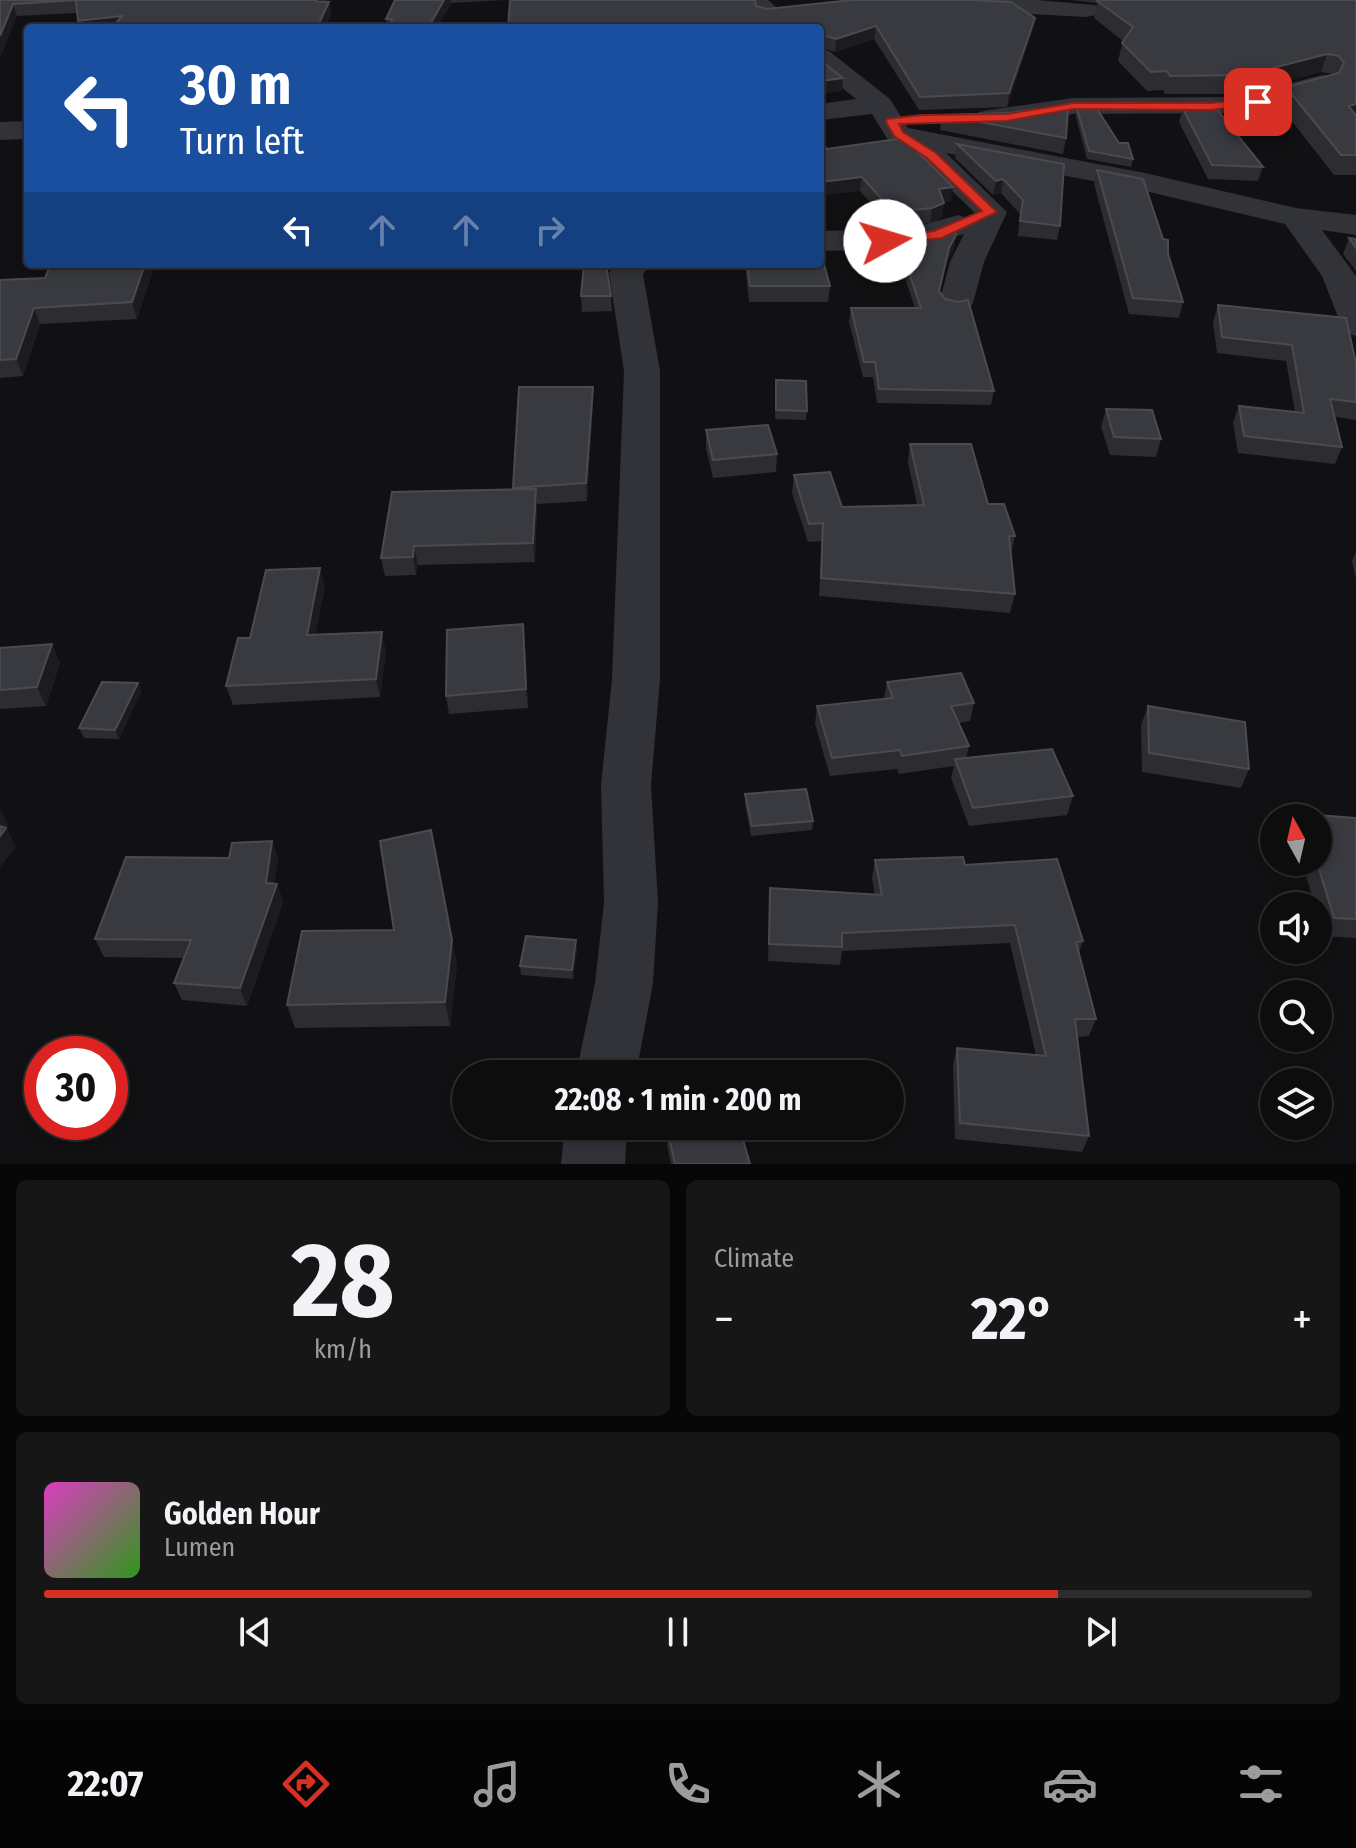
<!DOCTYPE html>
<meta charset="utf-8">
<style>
:root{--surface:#0d0d0e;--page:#161617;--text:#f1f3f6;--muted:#9a9c9e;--line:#2d2d2e;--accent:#d93025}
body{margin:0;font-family:"Fira Sans Condensed",sans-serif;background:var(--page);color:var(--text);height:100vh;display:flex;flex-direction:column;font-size:30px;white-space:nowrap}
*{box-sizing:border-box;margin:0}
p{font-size:26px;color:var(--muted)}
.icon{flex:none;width:44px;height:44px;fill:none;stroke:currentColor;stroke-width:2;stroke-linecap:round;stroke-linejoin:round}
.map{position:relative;height:1164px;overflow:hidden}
.sheet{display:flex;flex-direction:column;gap:16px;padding:16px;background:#070708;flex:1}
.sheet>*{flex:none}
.banner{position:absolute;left:24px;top:24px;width:800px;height:244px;border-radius:8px;box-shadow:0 4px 12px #0003,0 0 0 2px var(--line);background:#1a4fa0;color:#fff;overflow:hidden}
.needle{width:52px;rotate:352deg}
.tools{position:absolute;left:1260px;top:804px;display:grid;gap:16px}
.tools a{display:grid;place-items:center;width:72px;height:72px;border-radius:50%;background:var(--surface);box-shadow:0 4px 12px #0003,0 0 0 2px var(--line);font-size:40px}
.speed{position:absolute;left:24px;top:1036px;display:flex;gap:16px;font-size:40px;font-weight:700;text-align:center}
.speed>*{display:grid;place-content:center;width:104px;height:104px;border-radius:50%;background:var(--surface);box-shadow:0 4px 12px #0003,0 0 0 2px var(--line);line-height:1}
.speed .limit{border:12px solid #d22;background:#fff;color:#111}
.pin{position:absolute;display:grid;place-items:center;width:68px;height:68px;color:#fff;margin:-34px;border-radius:16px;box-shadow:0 4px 12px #0006}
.me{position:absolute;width:88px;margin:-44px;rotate:84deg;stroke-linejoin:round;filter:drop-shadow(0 0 6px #0008)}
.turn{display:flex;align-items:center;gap:28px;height:168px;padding:0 24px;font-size:36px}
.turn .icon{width:104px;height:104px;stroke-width:2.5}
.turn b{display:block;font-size:56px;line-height:68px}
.lanes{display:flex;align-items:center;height:76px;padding:0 24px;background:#0003;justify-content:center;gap:40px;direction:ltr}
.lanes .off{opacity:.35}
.big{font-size:60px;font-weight:700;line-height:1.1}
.sheet .widget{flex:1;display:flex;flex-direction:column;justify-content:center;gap:12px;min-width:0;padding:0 28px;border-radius:12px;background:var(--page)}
.sheet .dial{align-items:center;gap:0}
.dial b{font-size:104px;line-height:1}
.song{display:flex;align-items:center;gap:24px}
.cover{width:96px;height:96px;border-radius:12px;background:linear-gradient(135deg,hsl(310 70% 55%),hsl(110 70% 35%))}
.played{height:8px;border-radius:4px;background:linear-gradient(90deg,var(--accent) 80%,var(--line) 80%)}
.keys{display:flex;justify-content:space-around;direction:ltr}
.heat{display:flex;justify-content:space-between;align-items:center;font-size:44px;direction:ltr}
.sheet .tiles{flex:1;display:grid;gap:16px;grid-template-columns:1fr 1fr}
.widget:last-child{grid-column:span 2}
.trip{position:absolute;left:452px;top:1060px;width:452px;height:80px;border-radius:40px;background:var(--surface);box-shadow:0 4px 12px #0003,0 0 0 2px var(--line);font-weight:700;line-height:80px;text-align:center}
.tabs{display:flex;height:128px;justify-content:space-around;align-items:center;background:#050506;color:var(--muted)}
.tabs .icon{width:56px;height:56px}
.tabs .active{color:var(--accent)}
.tabs b{font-size:36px;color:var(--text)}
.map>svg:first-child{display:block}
</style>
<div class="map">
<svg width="1356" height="1164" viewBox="0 0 1356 1164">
<rect width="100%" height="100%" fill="#111113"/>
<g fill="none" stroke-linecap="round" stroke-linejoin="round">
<path fill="#323338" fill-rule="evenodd" d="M742,0H768L799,28H771Z
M890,0H1036L1095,5L1098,10L1095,15L1086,17L902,7L893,5Z
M820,49L829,51L890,99L908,128L1145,173L1296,208L1356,215V235L1322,230L1356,276V336L1344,332L1322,276L1285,224L1145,191L946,153L1007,212L984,262L973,303L968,310L956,313L944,310L939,303L950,262L964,234L908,249L820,251V231L908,229L959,215L971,220L975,213L921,161L888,140L872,114L820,120V104L856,99L820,70Z
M1322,75L1332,77L1335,83L1332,89L1240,113L1073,114L989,126L979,124L975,118L979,112L989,110L1073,98L1239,97Z
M28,121V139L0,140V122Z
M616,264H651L643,274L660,371V679L651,785L658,903L653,983L636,1074H576L595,983L604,903L601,785L612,679L624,371L609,273Z
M565,1126H627L625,1164H561Z"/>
</g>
<path fill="#2d2d31" d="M0,0L319,1L329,2L331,14L325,28H80L77,13L17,16Z
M395,0H504L451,3L437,28H387L386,19Z
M1071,0H1356V175H1334L1280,106L1286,87L1333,74L1321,72L1240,94H1165L1163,90L1147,91L1118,61L1123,41L1094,18L1097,3Z
M756,6L767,9L1035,18L1032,31L1007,107L919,110L874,39L835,52L820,47V28Z
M1077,109L1119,143L1133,159L1131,167L1087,159L1076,117Z
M1183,109L1263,167L1258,181L1208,179L1179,122Z
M1010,113L1066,138L1063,154L940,130L942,115Z
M957,144L1064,164L1060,226L1057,240L1018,236L1020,214L1001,193L993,195L955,158Z
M827,149L951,201L944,202L942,218L930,223L888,227L885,219L860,191Z
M1097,170L1168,254L1183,302L1179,318L1129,314L1094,184Z
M956,235L954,248L947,261L940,292L994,391L991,405L877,403L873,377H863L849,322L851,308H915L897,254L898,240Z
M1349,238L1356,239V271L1343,254Z
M51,264H171L169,267L154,268L137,319L40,324L23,376L0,378V280L45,278Z
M612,264L607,271L611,296L612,311L582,312L581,296Z
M745,264H820L830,286L828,302H749Z
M1218,305L1356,363V420L1335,417L1342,447L1335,464L1238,453L1233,422L1239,406L1295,412L1286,361L1217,353L1213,322Z
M776,380L807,411L806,420L775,419Z
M519,387L593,404L587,501L537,504L535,562L418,565L416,575L385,576L381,558L513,489Z
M1106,409L1161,439L1156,457L1110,455L1101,427Z
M706,430L777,454L776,472L713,478L706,448Z
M910,444L988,504L1015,536L1011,553L1015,594L1010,613L819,596L822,541L808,542L792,493L794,475L842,507L917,505L908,462Z
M1356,552V579L1352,561Z
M325,587L315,635L386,651L380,697L233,705L226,686L250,638Z
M523,624L528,708L449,714L446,696Z
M52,644L60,663L46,706L0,709V648Z
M887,682L974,703L970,721L958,723L969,746L966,758L1073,796L1067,815L969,826L951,778L954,766L899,774L897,769L830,776L815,724L817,706L884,699Z
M138,683L141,692L119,739L84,738L79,728Z
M1148,706L1249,769L1241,788L1142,772L1141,725Z
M745,794L813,821L812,830L751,836L745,804Z
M1303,814L1356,818V938L1323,936L1318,917V906H1315L1302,862H1318V818H1301Z
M272,841L278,859L274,884H277L283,902L247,1006L182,1000L174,983L184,958L104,957L95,939L229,858Z
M875,860L965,865L1083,941L1079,952L1096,1019L1089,1036L1077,1037L1089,1136L1082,1152L955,1139L953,1065L957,1048L1036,1055L1010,943L842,951L840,965L768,961L770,888L875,895L872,878Z
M577,949L573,979L521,975L520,966Z
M457,964L450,1026L295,1028L287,1005Z
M667,1129L750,1164H671L667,1145Z"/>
<path fill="#1c1c1f" d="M444,0H451V3L437,28H428Z
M329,2L331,14L325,28H317Z
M13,4L17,16L0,59V36Z
M122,16L125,28H80L78,21Z
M1035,18L1032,31L1007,107L1009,93Z
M876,26L874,39L835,52L836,39Z
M1327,54L1321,72L1240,94L1246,75Z
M843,78L842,91L820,94V81Z
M1356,104V121L1349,106Z
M862,177L860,191L820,196V182Z
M1003,179L1001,193L993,195L996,181Z
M953,187L951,201L937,204L939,189Z
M944,203L942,218L930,223L932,208Z
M956,235L954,248L947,261L937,305L949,248Z
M145,264H153L154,268L137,319L132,302Z
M34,308L40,324L23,376L16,359Z
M593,387V404L587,501L586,483Z
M536,489L537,507L535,562L533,543Z
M414,546L418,565L416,575L413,557Z
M320,568L325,587L312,654L307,635Z
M523,624L525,643L528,708L526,689Z
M382,632L386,651L380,697L376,679Z
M52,644L60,663L46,706L37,687Z
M138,683L141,692L119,739L115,730Z
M0,808L8,824L7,829L16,847L0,867Z
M431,830L457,964L450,1026L445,1002Z
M272,841L278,859L272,898L277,884L283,902L247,1006L240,988L266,883Z
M576,940L577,949L573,979L572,970Z"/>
<path fill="#393a3f" stroke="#4a4b51" stroke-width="2" d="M0,0H316V1L329,2L317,28H112L122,16L78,21L76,0L13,4L0,36Z
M395,0H444L428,28H399L400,24H390L392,19H386Z
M510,0H755L756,6L767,9L852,0H971L1011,2L1035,18L1009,93L920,97L876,26L836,39L820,34V28H508Z
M1098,0H1356V104L1349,106L1356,116V155H1341L1286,87L1339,73L1344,63L1339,56L1327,54L1246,75L1170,76L1167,71L1151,72L1122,43L1133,27L1097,1Z
M820,60L843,78L820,81Z
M1216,108L1263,167L1212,165L1183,109Z
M1036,109H1068L1066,138L942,115L1010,113Z
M1077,109H1097L1119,143H1128L1133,159L1089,151Z
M904,138L953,187L939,189L944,203L932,208L890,212L887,205L862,177L820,182V140L827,149Z
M957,144L1064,164L1060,226L1020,221L1023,200L1003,179L996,181Z
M1097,170L1143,179L1163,239L1168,240V254L1183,302L1133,298Z
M954,229L956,235L949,248L939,291L945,299L958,302L968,300L994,391L879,389L875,362H864L851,308H921L898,240Z
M1349,238L1356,239V248Z
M820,250L830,286H750L747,264H820Z
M51,264H145L132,302L34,308L16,359L0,360V280L45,278Z
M584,264H606L611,296H581Z
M1218,305L1346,318L1356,363V402L1330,399L1342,447L1244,436L1239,406L1304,413L1292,345L1222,337Z
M776,380L806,381L807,411L776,410Z
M519,387H593L586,483L513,488Z
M1106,409L1152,410L1161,439L1114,437Z
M768,425L777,454L713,460L706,430Z
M910,444H971L988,504H1004L1015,536H1009L1015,594L821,578L823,523L809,524L794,475L830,472L842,507L924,505Z
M536,489L533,543L414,546L413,557L381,558L392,492Z
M320,568L307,635L382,632L376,679L226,686L238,638H250L266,570Z
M523,624L526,689L446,696L447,630Z
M52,644L37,687L0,690V648Z
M961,673L974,703L951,706L969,746L902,756L900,750L832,758L817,706L893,698L887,682Z
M102,682L138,683L115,730L79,728Z
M1148,706L1245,722L1249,769L1149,753Z
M1052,749L1073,796L973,808L955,759Z
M806,789L813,821L752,826L745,794Z
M1303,814L1356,818V919L1334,918L1317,862L1318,818H1304Z
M0,826L6,828L0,836Z
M431,830L452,940L445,1002L287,1005L302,931L394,930L380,841Z
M272,841L266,883L277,884L240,988L174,983L191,940L95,939L126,857L229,858L232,843Z
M963,857L965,865L1057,859L1083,941L1076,942L1096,1019H1075L1089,1136L960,1123L957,1048L1046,1056L1015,925L842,933V947L769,944L770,888L882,895L875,860Z
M526,936L576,940L572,970L520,966Z
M679,1126H739L750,1164H675L667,1129Z"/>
<path fill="#d93025" stroke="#8d1f18" stroke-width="2" d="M1258,98L1264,102L1262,104L1211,110L1073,109L1007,121L899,124L903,132L936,153L997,212L942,238L885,245L878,241L885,237L934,231L982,211L927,158L894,136L886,122L887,119L922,115L1007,114L1073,103H1211Z"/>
</svg>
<div class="tools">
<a><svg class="needle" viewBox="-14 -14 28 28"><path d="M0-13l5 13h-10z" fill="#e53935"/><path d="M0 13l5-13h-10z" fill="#9a9c9e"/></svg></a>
<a><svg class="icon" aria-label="sound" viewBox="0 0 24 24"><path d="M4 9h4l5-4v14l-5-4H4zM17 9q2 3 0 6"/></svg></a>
<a><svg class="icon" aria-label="search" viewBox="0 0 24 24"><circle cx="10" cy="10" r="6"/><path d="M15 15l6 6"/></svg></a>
<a><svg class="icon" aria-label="layers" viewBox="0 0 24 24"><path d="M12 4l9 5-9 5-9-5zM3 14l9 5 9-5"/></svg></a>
</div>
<div class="speed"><div class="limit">30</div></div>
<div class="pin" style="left:1258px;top:102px;background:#d93025"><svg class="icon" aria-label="arrive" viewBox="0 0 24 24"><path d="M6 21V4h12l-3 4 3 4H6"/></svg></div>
<svg class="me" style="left:885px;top:241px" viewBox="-20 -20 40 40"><circle r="19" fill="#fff"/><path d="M0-13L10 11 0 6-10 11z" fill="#d93025"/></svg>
<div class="trip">22:08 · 1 min · 200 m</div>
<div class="banner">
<div class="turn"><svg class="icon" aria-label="left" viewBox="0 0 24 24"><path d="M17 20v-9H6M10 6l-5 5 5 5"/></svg><div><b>30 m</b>Turn left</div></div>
<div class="lanes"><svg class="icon" aria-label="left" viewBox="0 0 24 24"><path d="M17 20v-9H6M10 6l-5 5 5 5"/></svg><svg class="icon off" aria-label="ahead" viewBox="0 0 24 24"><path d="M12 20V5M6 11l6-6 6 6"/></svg><svg class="icon off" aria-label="ahead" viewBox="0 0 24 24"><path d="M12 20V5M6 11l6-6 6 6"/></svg><svg class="icon off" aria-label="right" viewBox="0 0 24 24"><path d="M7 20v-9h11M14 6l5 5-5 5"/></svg></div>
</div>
</div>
<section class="sheet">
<div class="tiles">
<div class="widget dial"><b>28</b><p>km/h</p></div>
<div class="widget"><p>Climate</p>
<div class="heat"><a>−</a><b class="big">22°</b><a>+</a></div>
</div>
<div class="widget">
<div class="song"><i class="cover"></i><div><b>Golden Hour</b><p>Lumen</p></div></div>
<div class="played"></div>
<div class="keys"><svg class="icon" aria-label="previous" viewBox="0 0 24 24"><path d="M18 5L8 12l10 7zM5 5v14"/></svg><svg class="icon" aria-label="pause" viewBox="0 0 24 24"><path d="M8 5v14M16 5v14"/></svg><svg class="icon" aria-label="next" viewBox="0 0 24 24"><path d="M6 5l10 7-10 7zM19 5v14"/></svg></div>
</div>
</div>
</section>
<nav class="tabs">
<b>22:07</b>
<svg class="icon active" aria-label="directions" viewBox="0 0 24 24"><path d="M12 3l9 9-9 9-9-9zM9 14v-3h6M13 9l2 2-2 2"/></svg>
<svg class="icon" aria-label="music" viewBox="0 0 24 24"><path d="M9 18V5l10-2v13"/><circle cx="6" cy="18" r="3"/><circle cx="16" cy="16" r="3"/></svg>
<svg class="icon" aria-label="phone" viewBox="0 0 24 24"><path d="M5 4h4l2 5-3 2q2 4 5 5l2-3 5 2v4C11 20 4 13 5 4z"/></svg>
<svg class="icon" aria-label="climate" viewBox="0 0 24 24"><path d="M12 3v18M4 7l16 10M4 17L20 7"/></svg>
<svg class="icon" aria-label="car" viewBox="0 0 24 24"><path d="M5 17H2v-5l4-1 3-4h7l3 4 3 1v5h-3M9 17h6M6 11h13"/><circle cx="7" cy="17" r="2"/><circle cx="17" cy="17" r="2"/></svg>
<svg class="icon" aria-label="filters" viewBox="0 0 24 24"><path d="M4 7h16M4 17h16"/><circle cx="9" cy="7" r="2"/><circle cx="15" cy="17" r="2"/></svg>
</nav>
